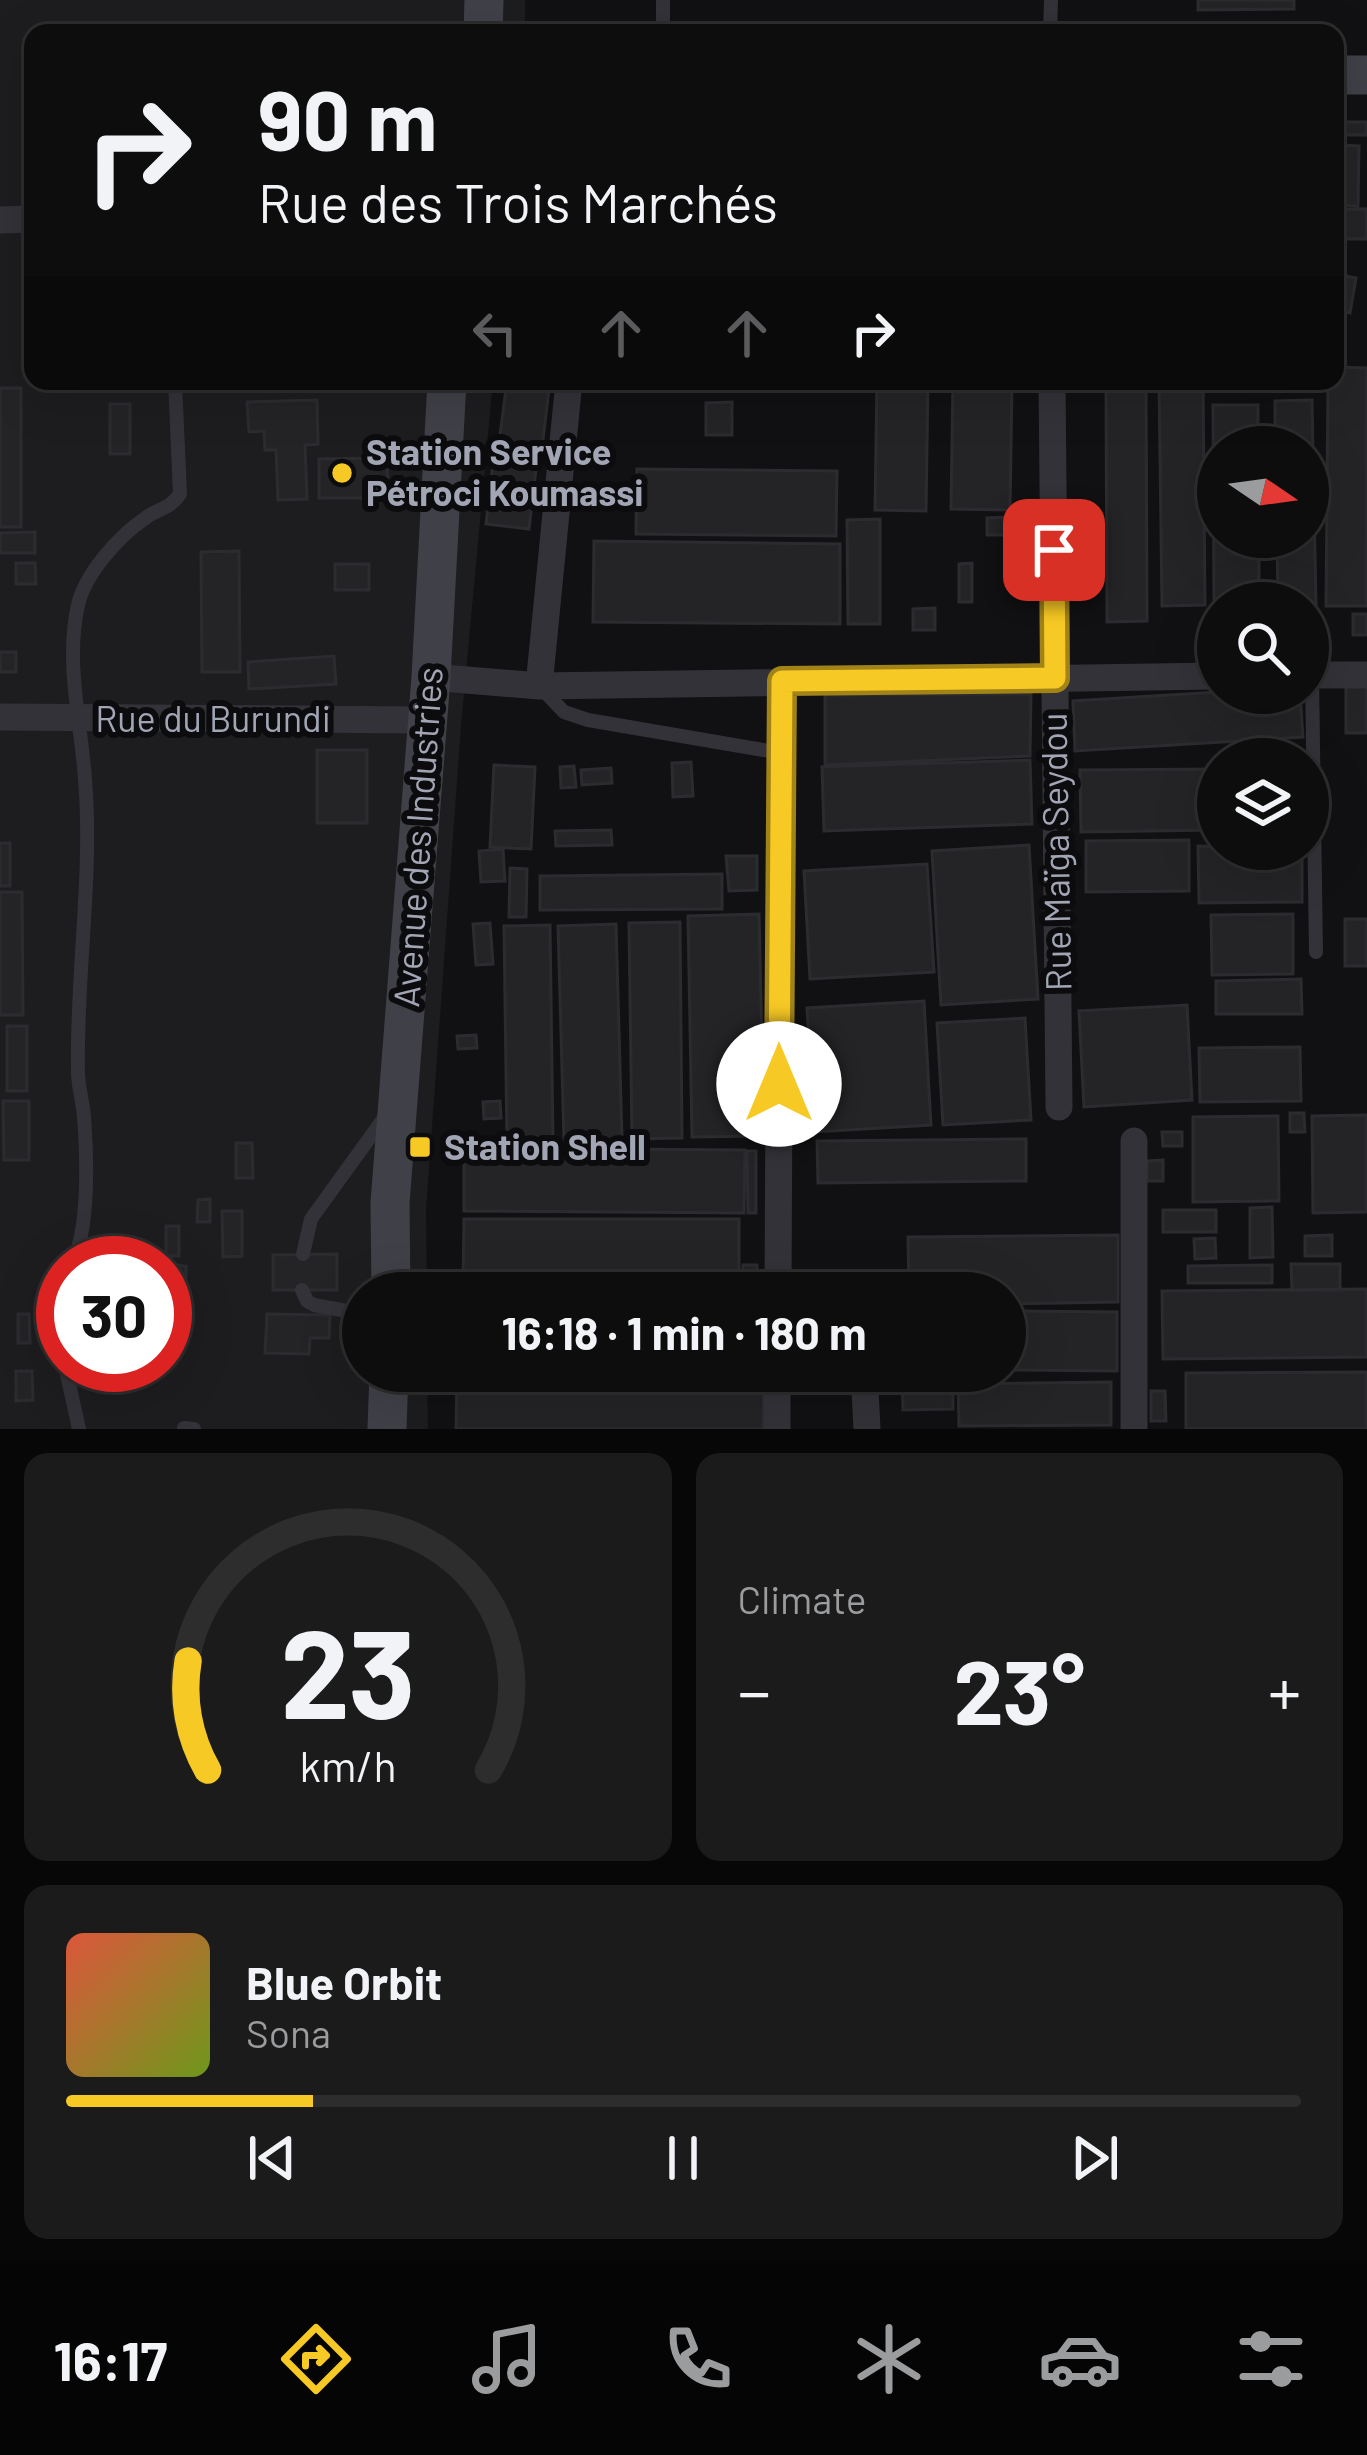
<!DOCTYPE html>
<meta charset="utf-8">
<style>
:root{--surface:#0d0d0e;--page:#1b1b1c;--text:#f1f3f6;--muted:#9a9c9e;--line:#2d2d2e;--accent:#f7c925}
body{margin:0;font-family:Barlow,sans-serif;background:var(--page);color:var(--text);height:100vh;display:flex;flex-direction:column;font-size:45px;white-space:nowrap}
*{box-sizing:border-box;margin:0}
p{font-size:39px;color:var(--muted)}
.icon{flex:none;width:66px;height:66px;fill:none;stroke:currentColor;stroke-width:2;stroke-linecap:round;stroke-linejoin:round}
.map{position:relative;height:1429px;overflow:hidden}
.drawer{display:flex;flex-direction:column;gap:24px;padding:24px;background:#070708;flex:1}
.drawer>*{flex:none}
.guide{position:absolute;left:24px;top:24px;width:1320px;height:366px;border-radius:24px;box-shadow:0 12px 48px #0002,0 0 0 3px var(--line);background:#0d0d0e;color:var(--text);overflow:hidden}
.needle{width:78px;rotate:103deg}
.buttons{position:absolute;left:1197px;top:426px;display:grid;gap:24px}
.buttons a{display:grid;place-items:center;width:132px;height:132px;border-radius:50%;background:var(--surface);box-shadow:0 12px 48px #0002,0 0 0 3px var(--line);font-size:60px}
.speed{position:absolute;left:36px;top:1236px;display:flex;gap:24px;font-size:60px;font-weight:700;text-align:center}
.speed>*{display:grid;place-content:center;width:156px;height:156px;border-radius:50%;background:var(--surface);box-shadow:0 12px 48px #0002,0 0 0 3px var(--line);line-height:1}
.speed .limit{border:18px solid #d22;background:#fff;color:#111}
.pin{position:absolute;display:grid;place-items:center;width:102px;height:102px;color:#fff;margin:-51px;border-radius:24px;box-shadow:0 6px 18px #0006}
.me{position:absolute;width:132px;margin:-66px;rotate:0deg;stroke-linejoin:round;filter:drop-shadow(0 0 9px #0008)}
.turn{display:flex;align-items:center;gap:42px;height:252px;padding:0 36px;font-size:54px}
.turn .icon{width:156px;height:156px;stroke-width:2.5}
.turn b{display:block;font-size:84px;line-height:102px}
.lanes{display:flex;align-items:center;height:114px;padding:0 36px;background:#0003;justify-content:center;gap:60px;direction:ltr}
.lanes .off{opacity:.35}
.big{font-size:90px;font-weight:700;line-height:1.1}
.drawer .widget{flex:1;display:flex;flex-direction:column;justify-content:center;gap:18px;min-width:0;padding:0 42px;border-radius:24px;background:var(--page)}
.drawer .dial{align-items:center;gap:0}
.dial svg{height:312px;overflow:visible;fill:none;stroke:var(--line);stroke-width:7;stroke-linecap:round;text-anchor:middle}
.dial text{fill:var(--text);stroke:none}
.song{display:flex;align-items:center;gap:36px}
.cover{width:144px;height:144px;border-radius:18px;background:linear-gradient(135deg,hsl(10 70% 55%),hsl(80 70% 35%))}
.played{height:12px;border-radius:6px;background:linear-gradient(90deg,var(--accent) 20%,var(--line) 20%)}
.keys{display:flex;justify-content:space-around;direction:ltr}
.heat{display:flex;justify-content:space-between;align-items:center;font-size:66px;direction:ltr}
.drawer .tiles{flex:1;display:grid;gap:24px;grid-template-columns:1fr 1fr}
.widget:last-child{grid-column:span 2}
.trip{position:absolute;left:342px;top:1272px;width:684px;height:120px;border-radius:60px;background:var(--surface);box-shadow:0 12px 48px #0002,0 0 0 3px var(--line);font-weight:700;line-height:120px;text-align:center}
.dock{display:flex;height:192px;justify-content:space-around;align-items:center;background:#050506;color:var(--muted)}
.dock .icon{width:84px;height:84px}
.dock .selected{color:var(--accent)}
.dock b{font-size:54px;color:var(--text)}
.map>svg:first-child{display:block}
</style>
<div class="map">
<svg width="1367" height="1429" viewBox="0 0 1367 1429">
<rect width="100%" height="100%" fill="#111113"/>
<path fill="#1d1d20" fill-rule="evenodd" d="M0,0H525V33H33V381H493L461,726L426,1210L427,1293H363V1371H427L428,1429H0ZM63,1263H165V1365H63Z"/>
<path fill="#242427" stroke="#2c2b2f" stroke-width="3" d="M1198,0H1294V9L1198,10Z
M1341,122H1367V135H1341Z
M1337,145L1359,146L1358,206L1336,205Z
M1335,209H1367V239H1335Z
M1335,274L1356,278L1350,313L1335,310Z
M1335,367L1367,368V606H1326L1328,381H1335Z
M507,381H550L542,448L499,443Z
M755,381H769V391H755Z
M877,381H928L926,511L875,510Z
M953,381H1012L1010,510L951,509Z
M1106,381H1146L1147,621L1107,622Z
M1159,381H1203L1205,605L1162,606Z
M0,388H21V527H0Z
M317,400L318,444L305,445L307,499L278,500L276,450H265L264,431L249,432L247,402Z
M1312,400L1316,606L1308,607V603H1278L1277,537H1308V447H1275V401Z
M732,402V435H706V403Z
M110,404H130V454H110Z
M1213,405H1258V447H1218V537H1259V603H1218L1214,607Z
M494,455L537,460L529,529L486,524Z
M387,458L388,498H319V459Z
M637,469L837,471L836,536L636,534Z
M1010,517V535H987V518Z
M880,519V624H848L847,520Z
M35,532V553H0V533Z
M594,541L840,544V624L593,622Z
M239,551L240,672H202L201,552Z
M16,563H35L36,584H16Z
M972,563V602H959V564Z
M335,564H369V590H335Z
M935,608V630H913V609Z
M1353,614H1367V635H1353Z
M0,652H16V672H0Z
M334,656L336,684L249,689L248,662Z
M1346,685H1367V733H1346Z
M1218,692L1300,693L1303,737L1075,751L1073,701Z
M1031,694L1030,756L825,765V695Z
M317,750H367V823H317Z
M1030,760L1032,824L824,831L822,767Z
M691,762L693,796L673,797L672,763Z
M494,765L535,767L531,849L490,847Z
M574,766L576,787L561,788L560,767Z
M611,768L612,783L582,785L581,770Z
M1218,769V830L1081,832L1080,770Z
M611,830L612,845L556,846L555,831Z
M1189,840V891L1086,892V841Z
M0,843H10V886H0Z
M1029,845L1038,999L941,1005L932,851Z
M1198,846L1302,849V902L1199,903Z
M503,849L505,881L481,882L479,851Z
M726,856H757V890L729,891Z
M927,864L934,972L810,979L804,871Z
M510,868L527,869L526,917H509Z
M722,874V909L540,910V876Z
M0,892H22L23,1015H0Z
M759,914L764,1136L692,1137L688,916Z
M1293,914V974L1212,975L1211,915Z
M1345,919H1367V966H1345Z
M680,922L682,1138L632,1139L629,923Z
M490,923L493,964L476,965L473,924Z
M616,924L622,1139L564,1141L558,926Z
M550,925L553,1142L507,1143L504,926Z
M1301,979L1302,1014H1216V981Z
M924,1001L931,1125L814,1132L807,1008Z
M1187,1005L1192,1100L1084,1107L1079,1011Z
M1025,1018L1031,1120L943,1125L937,1023Z
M7,1026H27V1091H7Z
M476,1035L477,1048L458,1049L457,1036Z
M1300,1047L1301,1101L1200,1102L1199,1048Z
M3,1101H29V1160H4Z
M500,1101L501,1118L484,1119L483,1102Z
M1290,1113H1304L1305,1132H1290Z
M1367,1115V1212L1313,1213L1312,1116Z
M1278,1116L1279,1201L1193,1202V1117Z
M1162,1132H1182V1146H1163Z
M1026,1139V1181L818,1183L817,1141Z
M236,1143H252L253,1178H236Z
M464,1148L745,1150L744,1213L464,1211Z
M747,1151H756V1213H748Z
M1163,1160V1181H1147V1161Z
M210,1199V1222H197L198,1200Z
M1272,1207L1273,1257L1250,1258V1208Z
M1163,1210H1216V1232H1163Z
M222,1211H242V1256L223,1257Z
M464,1219H739V1282L463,1281Z
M166,1226H179V1256H166Z
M1118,1235V1302L1005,1304V1293H909L908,1237Z
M1332,1235V1256H1305V1236Z
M1215,1238L1216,1258L1195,1259L1194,1239Z
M337,1254V1290H273V1255Z
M1291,1264H1340V1290H1292Z
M176,1265L186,1266V1290H176Z
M743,1265H757V1276H743Z
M1272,1265V1283H1188V1266Z
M743,1286L744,1293H460V1291Z
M1367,1289V1357L1163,1359L1162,1291Z
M1005,1311L1117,1312V1371L1005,1370Z
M18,1314H29L30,1343H18Z
M267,1314L330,1315L329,1338H310L309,1354L265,1353Z
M16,1371H32L33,1400L16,1401Z
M457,1371H764L763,1429H456Z
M1367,1372V1429H1186V1373Z
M953,1377V1409L903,1410L902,1378Z
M1111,1382V1425L959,1426L958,1384Z
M1151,1391H1165L1166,1421H1151Z"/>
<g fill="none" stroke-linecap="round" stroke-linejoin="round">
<path stroke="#323238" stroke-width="14" d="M663,33V0
M1050,33L1051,0
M1312,675L1316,952
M542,689L564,712L588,720L781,753
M303,1254L311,1219L384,1118
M73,1263C89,1226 87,1158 84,1117C83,1102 78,1087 78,1072C76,974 93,876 85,779C81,722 65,662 78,605C85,574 118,537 144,519C158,508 169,510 180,494L175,381
M63,1287L59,1295L63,1357
M302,1290L307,1301L314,1305L363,1314
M65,1365L79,1429
M184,1428L194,1429"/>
<path stroke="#323238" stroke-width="27" d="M0,220L33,219
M1052,381L1059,1107
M1308,675H1367
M431,677L539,686L1218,676
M539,686L569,381
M0,717L426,720
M1134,1141V1429
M778,1293L781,681
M864,1371L867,1429
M777,1429V1371"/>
<path stroke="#404148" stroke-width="39" d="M483,33L484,0
M1335,75H1367
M391,1293L390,1203L431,677L447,381
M387,1429L389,1371"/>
</g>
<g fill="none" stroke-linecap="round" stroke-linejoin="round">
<defs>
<path id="route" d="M779,1084L782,681L1055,678L1054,550"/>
</defs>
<use href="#route" stroke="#a18318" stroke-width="30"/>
<use href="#route" stroke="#f7c925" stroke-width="21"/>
</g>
<g fill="#f7c925" stroke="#0c0c0e" stroke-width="4.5">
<circle cx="342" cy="473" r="12"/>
<rect x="408" y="1135" width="24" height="24" rx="6"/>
</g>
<g text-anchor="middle" stroke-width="12" stroke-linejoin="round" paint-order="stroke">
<g font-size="36" font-weight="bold" fill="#a2a5b4" stroke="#0c0c0e" text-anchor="start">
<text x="366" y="465">Station Service<tspan x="366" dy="41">Pétroci Koumassi</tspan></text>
<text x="444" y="1160">Station Shell</text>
</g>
<g font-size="36" fill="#a2a5b4" stroke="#0c0c0e">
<text x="213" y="732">Rue du Burundi</text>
<text transform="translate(418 837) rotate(-86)" y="13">Avenue des Industries</text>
<text transform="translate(1056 852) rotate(-91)" y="13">Rue Maïga Seydou</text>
</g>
</g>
</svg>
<div class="buttons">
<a><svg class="needle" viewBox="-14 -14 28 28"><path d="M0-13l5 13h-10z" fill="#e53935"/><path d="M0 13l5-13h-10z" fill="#9a9c9e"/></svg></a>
<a><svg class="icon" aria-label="search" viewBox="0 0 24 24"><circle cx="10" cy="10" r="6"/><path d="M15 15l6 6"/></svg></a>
<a><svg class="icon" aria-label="layers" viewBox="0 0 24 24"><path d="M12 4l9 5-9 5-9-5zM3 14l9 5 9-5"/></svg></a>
</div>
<div class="speed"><div class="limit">30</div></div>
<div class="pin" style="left:1054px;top:550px;background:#d93025"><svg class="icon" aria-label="arrive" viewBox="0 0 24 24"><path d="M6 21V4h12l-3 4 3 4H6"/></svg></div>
<svg class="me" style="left:779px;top:1084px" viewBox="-20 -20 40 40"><circle r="19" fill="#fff"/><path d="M0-13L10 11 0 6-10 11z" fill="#f7c925"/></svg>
<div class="trip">16:18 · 1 min · 180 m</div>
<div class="guide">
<div class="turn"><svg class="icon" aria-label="right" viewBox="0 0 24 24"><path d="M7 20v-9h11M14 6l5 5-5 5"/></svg><div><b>90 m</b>Rue des Trois Marchés</div></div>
<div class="lanes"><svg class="icon off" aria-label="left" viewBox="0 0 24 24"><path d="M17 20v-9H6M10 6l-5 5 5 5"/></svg><svg class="icon off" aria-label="ahead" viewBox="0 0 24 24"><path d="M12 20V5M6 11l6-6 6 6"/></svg><svg class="icon off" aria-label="ahead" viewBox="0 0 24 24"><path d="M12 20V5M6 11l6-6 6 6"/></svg><svg class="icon" aria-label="right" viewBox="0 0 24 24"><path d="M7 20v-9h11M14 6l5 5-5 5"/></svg></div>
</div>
</div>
<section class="drawer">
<div class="tiles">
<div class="widget dial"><svg viewBox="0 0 100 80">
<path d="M14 69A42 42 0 1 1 86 69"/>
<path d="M14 69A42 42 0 0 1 9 41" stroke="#f7c925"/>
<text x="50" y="56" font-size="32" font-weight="700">23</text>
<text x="50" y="72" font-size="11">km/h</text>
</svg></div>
<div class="widget"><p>Climate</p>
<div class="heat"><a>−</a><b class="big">23°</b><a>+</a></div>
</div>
<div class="widget">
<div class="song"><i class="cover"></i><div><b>Blue Orbit</b><p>Sona</p></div></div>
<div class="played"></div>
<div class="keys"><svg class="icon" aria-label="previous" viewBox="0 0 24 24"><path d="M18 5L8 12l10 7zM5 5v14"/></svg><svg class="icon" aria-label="pause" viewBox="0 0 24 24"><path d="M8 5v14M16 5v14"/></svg><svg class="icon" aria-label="next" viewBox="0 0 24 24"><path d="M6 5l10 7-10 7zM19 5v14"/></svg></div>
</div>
</div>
</section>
<nav class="dock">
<b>16:17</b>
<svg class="icon selected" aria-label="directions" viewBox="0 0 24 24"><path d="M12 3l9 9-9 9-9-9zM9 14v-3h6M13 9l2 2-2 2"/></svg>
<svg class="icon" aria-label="music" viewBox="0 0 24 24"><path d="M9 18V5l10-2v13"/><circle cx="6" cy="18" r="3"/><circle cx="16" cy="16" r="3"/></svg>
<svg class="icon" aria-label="phone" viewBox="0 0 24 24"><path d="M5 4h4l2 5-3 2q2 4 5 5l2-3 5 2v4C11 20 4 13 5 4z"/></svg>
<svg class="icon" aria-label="climate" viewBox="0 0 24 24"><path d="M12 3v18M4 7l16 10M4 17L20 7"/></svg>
<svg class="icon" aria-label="car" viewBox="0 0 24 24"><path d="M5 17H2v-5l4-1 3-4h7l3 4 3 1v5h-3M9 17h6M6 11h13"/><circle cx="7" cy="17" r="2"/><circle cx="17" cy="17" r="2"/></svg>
<svg class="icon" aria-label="filters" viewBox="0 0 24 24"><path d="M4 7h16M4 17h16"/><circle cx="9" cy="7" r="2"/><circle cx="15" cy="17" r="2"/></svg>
</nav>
